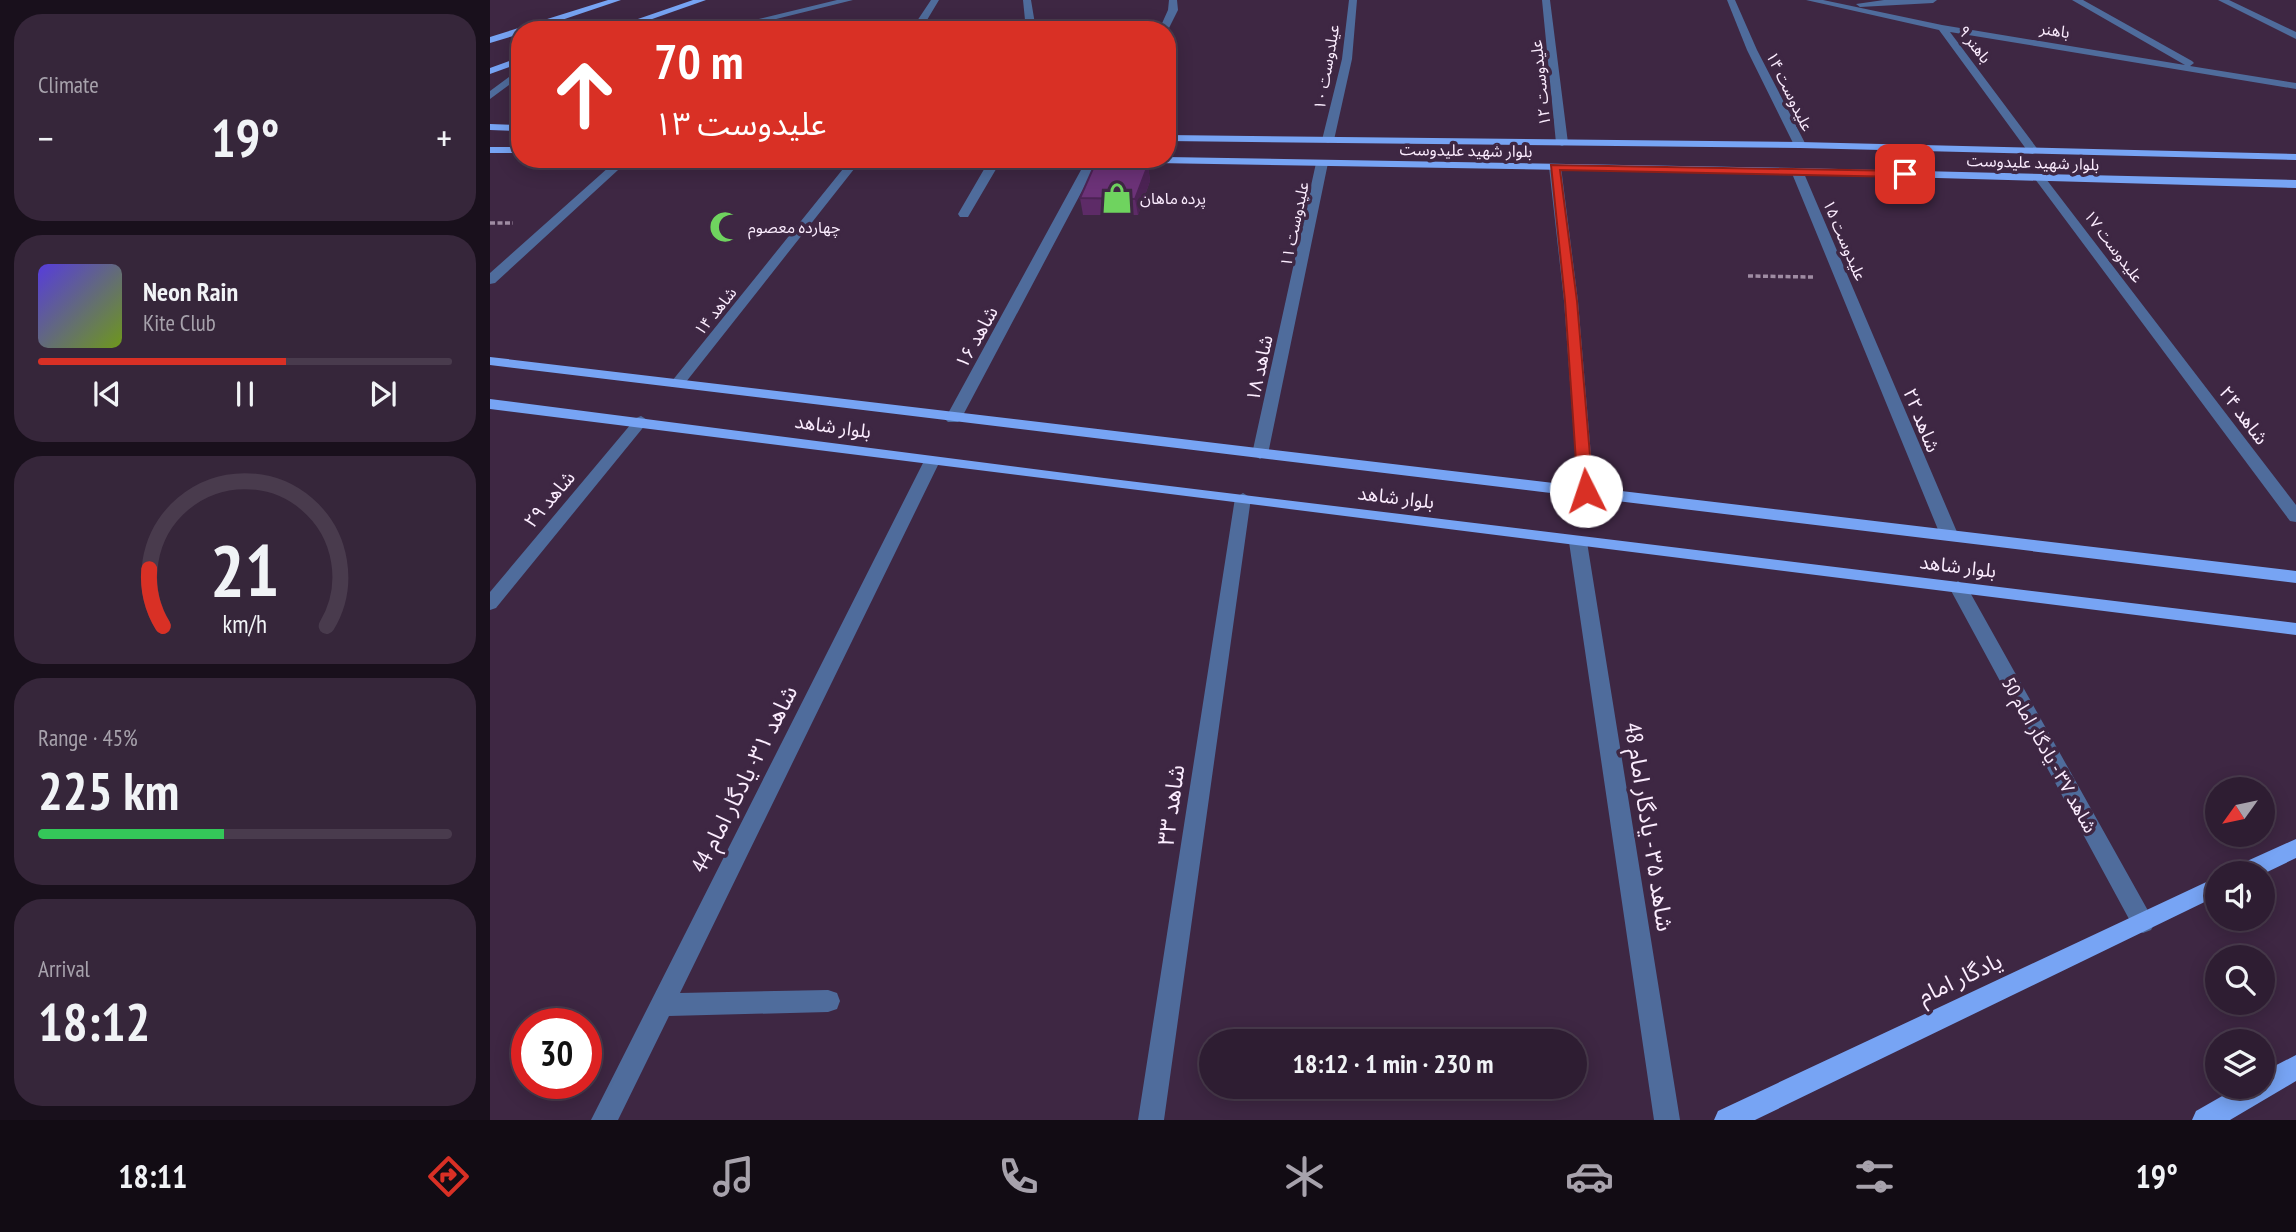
<!DOCTYPE html>
<meta charset="utf-8">
<style>
:root{--surface:#2e1d32;--page:#36263a;--text:#f1f3f6;--muted:#a7a2ac;--line:#493b4d;--accent:#d93025}
body{margin:0;font-family:"PT Sans Narrow","Noto Sans Arabic",sans-serif;background:var(--page);color:var(--text);height:100vh;display:flex;flex-direction:column;font-size:26px;white-space:nowrap}
*{box-sizing:border-box;margin:0}
p{font-size:23px;color:var(--muted)}
.icon{flex:none;width:38px;height:38px;fill:none;stroke:currentColor;stroke-width:2;stroke-linecap:round;stroke-linejoin:round}
.map{position:relative;flex:1;overflow:hidden}
.side{display:flex;flex-direction:column;gap:14px;padding:14px;background:#19101c;width:490px}
.side>*{flex:none}
.top-card{position:absolute;left:21px;top:21px;width:665px;height:147px;border-radius:28px;box-shadow:0 4px 18px #0003,0 0 0 2px var(--line);background:#d93025;color:#fff;overflow:hidden}
.needle{width:46px;rotate:237deg}
.buttons{position:absolute;left:1715px;top:777px;display:grid;gap:14px}
.buttons a{display:grid;place-items:center;width:70px;height:70px;border-radius:50%;background:var(--surface);box-shadow:0 4px 18px #0003,0 0 0 2px var(--line);font-size:35px}
.speed{position:absolute;left:21px;top:1008px;display:flex;gap:14px;font-size:35px;font-weight:700;text-align:center}
.speed>*{display:grid;place-content:center;width:91px;height:91px;border-radius:50%;background:var(--surface);box-shadow:0 4px 18px #0003,0 0 0 2px var(--line);line-height:1}
.speed .limit{border:10px solid #d22;background:#fff;color:#111}
.pin{position:absolute;display:grid;place-items:center;width:60px;height:60px;color:#fff;margin:-30px;border-radius:14px;box-shadow:0 4px 10px #0006}
.me{position:absolute;width:77px;margin:-38px;rotate:356deg;stroke-linejoin:round;filter:drop-shadow(0 0 5px #0008)}
.turn{display:flex;align-items:center;gap:24px;height:147px;padding:0 28px;font-size:32px}
.turn .icon{width:91px;height:91px;stroke-width:2.5}
.turn b{display:block;font-size:49px;line-height:60px}
.big{font-size:52px;font-weight:800;line-height:1.1}
.side .widget{flex:1;display:flex;flex-direction:column;justify-content:center;gap:10px;min-width:0;padding:0 24px;border-radius:28px;background:var(--page)}
.side .dial{align-items:center;gap:0}
.dial svg{height:182px;overflow:visible;fill:none;stroke:var(--line);stroke-width:7;stroke-linecap:round;text-anchor:middle}
.dial text{fill:var(--text);stroke:none}
.song{display:flex;align-items:center;gap:21px}
.cover{width:84px;height:84px;border-radius:10px;background:linear-gradient(135deg,hsl(250 70% 55%),hsl(80 70% 35%))}
.played{height:7px;border-radius:4px;background:linear-gradient(90deg,var(--accent) 60%,var(--line) 60%)}
.keys{display:flex;justify-content:space-around;direction:ltr}
.heat{display:flex;justify-content:space-between;align-items:center;font-size:38px;direction:ltr}
.charge{height:10px;border-radius:5px;background:linear-gradient(90deg,#34c759 45%,var(--line) 0)}
.trip{position:absolute;left:709px;top:1029px;width:388px;height:70px;border-radius:35px;background:var(--surface);box-shadow:0 4px 18px #0003,0 0 0 2px var(--line);font-weight:800;line-height:70px;text-align:center}
.tab-bar{display:flex;height:112px;justify-content:space-around;align-items:center;background:#120c14;color:var(--muted)}
.tab-bar .icon{width:49px;height:49px}
.tab-bar .selected{color:var(--accent)}
.tab-bar b{font-size:32px;color:var(--text)}
main{display:flex;flex:1;min-height:0}
.map>svg:first-child{display:block}
</style>
<main>
<section class="side">
<div class="widget"><p>Climate</p>
<div class="heat"><a>−</a><b class="big">19°</b><a>+</a></div>
</div>
<div class="widget">
<div class="song"><i class="cover"></i><div><b>Neon Rain</b><p>Kite Club</p></div></div>
<div class="played"></div>
<div class="keys"><svg class="icon" aria-label="previous" viewBox="0 0 24 24"><path d="M18 5L8 12l10 7zM5 5v14"/></svg><svg class="icon" aria-label="pause" viewBox="0 0 24 24"><path d="M8 5v14M16 5v14"/></svg><svg class="icon" aria-label="next" viewBox="0 0 24 24"><path d="M6 5l10 7-10 7zM19 5v14"/></svg></div>
</div>
<div class="widget dial"><svg viewBox="0 0 100 80">
<path d="M14 69A42 42 0 1 1 86 69"/>
<path d="M14 69A42 42 0 0 1 8 44" stroke="#d93025"/>
<text x="50" y="56" font-size="32" font-weight="700">21</text>
<text x="50" y="72" font-size="11">km/h</text>
</svg></div>
<div class="widget"><p>Range · 45%</p><b class="big">225 km</b><div class="charge"></div></div>
<div class="widget"><p>Arrival</p><b class="big">18:12</b></div>
</section>
<div class="map">
<svg width="1806" height="1120" viewBox="0 0 1806 1120">
<rect width="100%" height="100%" fill="#3e2743"/>
<g fill="none" stroke-linecap="round" stroke-linejoin="round">
<path stroke="#9f8ca3" stroke-width="3.5" stroke-dasharray="5 2.5" stroke-linecap="butt" d="M0,223H23
M1258,276L1323,277"/>
<path fill="#4f6c9c" fill-rule="evenodd" d="M347,0H363L241,30H223Z
M441,0H449L431,30H421Z
M533,0H541L546,30H536Z
M679,0H687L688,10L677,32V30H669L678,10Z
M859,0H867L862,59L844,140L838,143L832,140L852,59Z
M1052,0H1060L1078,143L1072,146L1066,143Z
M1237,0H1245L1267,50L1316,145L1314,147L1304,145L1257,50Z
M1316,0H1333L1452,25L1695,65L1582,0H1593L1702,61L1704,63L1700,66L1806,83V89L1460,32L1549,151L1543,154L1539,153L1449,30Z
M1394,0H1447L1443,3L1370,7L1366,4Z
M1728,0H1739L1806,32V39Z
M30,69V77L0,99V91Z
M128,159H140L5,283L0,284V273Z
M361,159H372L192,387H182L180,384L182,381Z
M500,159H512L478,217H470L468,214Z
M597,159H609L471,419L468,422H458L455,419Z
M832,160L838,163L778,454L770,459L762,454L826,163Z
M1065,164L1071,167L1088,301L1104,491L1096,496L1088,491L1074,301L1059,167Z
M1303,169L1313,171L1467,532L1464,536L1458,537L1449,532L1301,171Z
M1545,175H1553L1806,505V522L1800,521L1545,179Z
M151,416L159,421L156,424L6,608L0,610V592L146,418Z
M442,456L450,461L190,993L338,990L347,993L350,1001L347,1009L338,1012L179,1016L128,1120H101L434,461Z
M753,493L761,498L674,1120H648L745,498Z
M1088,536L1097,542L1190,1120H1164L1079,542Z
M1468,581L1477,587L1661,916L1665,923L1661,930L1653,933L1645,930L1459,587Z"/>
<path fill="#77a4f4" fill-rule="evenodd" d="M118,0H131L42,30H30V34L0,43V37Z
M203,0H216L131,30H116Z
M30,57V63L0,74V68Z
M0,124L30,125V131L0,130Z
M677,135L1310,142L1806,154V160L1310,148L677,141Z
M0,147H30V153H0Z
M677,157L1307,168L1806,180V188L1307,174L607,162L602,159H677Z
M0,357L1806,571V583L0,365Z
M0,399L614,478L1806,623V635L0,409Z
M1806,839V858L1773,874L1743,873L1746,866Z
M1727,877V896L1265,1120H1224L1228,1111Z
M1806,1055V1081L1740,1120H1702L1706,1111L1748,1087H1773V1072Z"/>
</g>
<path fill="#5d2b67" d="M658,165L660,181L648,215H593L590,198Z"/>
<path fill="#4c2354" d="M658,165L660,181L648,215L645,199Z"/>
<path fill="#6c3278" stroke="#4c2354" stroke-width="2" d="M605,164L658,165L645,199L590,198Z"/>
<path fill="#d93025" stroke="#8d1f18" stroke-width="2" d="M1061,165L1415,171L1420,174L1415,177L1070,170L1087,301L1103,491L1096,496L1088,491L1075,301Z"/>
<defs>
<symbol id="shop-bare" viewBox="-9 -9 18 18"><path d="M-5-2.5h2.3a2.7 3.5 0 0 1 5.4 0H5L5.5 6h-11ZM-1.5-2.5h3a1.5 2.3 0 0 0-3 0Z" fill="#6fd35f" stroke="#3e2743" stroke-width="2.5" paint-order="stroke"/></symbol>
<symbol id="mosque-bare" viewBox="-9 -9 18 18"><path d="M3.5-4.9A6 6 0 1 0 3.5 4.9A5 5 0 1 1 3.5-4.9Z" fill="#6fd35f" stroke="#3e2743" stroke-width="2.5" paint-order="stroke"/></symbol>
</defs>
<g fill-rule="evenodd">
<use href="#shop-bare" x="605" y="176" width="44" height="44"/>
<use href="#mosque-bare" x="213" y="205" width="44" height="44"/>
</g>
<g text-anchor="middle" stroke-width="7" stroke-linejoin="round" paint-order="stroke">
<g font-size="16" fill="#fbecfe" stroke="#3e2743">
<text transform="translate(1565 30) rotate(9)" y="6">باهنر</text>
<text transform="translate(1485 44) rotate(52)" y="6">باهنر ۹</text>
<text transform="translate(836 67) rotate(-80)" y="6">عیلدوست ۱۰</text>
<text transform="translate(1050 83) rotate(-96)" y="6">علیدوست ۱۲</text>
<text transform="translate(1300 91) rotate(64)" y="6">علیدوست ۱۴</text>
<text transform="translate(976 150) rotate(1)" y="6">بلوار شهید علیدوست</text>
<text transform="translate(1543 162) rotate(2)" y="6">بلوار شهید علیدوست</text>
<text transform="translate(804 224) rotate(-78)" y="6">علیدوست ۱۱</text>
<text transform="translate(1355 240) rotate(67)" y="6">علیدوست ۱۵</text>
<text transform="translate(1624 246) rotate(53)" y="6">علیدوست ۱۷</text>
<text transform="translate(225 311) rotate(-51)" y="6">شاهد ۱۴</text>
</g>
<g font-size="16" fill="#fbecfe" stroke="#3e2743" text-anchor="start">
<text x="650" y="204">پرده ماهان</text>
<text x="258" y="233">چهارده معصوم</text>
</g>
<g font-size="19" fill="#fbecfe" stroke="#3e2743">
<text transform="translate(486 337) rotate(-61)" y="7">شاهد ۱۶</text>
<text transform="translate(769 368) rotate(-78)" y="7">شاهد ۱۸</text>
<text transform="translate(1754 415) rotate(53)" y="7">شاهد ۲۴</text>
<text transform="translate(1432 420) rotate(68)" y="7">شاهد ۲۲</text>
<text transform="translate(343 426) rotate(8)" y="7">بلوار شاهد</text>
<text transform="translate(906 497) rotate(7)" y="7">بلوار شاهد</text>
<text transform="translate(59 499) rotate(-50)" y="7">شاهد ۲۹</text>
<text transform="translate(1468 566) rotate(7)" y="7">بلوار شاهد</text>
<text transform="translate(1560 755) rotate(61)" y="7">شاهد ۳۷ - یادگار امام 50</text>
</g>
<g font-size="23" fill="#fbecfe" stroke="#3e2743">
<text transform="translate(254 779) rotate(-63)" y="8">شاهد ۳۱- یادگار امام 44</text>
<text transform="translate(681 805) rotate(-82)" y="8">شاهد ۳۳</text>
<text transform="translate(1159 827) rotate(81)" y="8">شاهد ۳۵ - یادگار امام 48</text>
<text transform="translate(1470 978) rotate(-25)" y="8">یادگار امام</text>
</g>
</g>
</svg>
<div class="buttons">
<a><svg class="needle" viewBox="-14 -14 28 28"><path d="M0-13l5 13h-10z" fill="#e53935"/><path d="M0 13l5-13h-10z" fill="#a7a2ac"/></svg></a>
<a><svg class="icon" aria-label="sound" viewBox="0 0 24 24"><path d="M4 9h4l5-4v14l-5-4H4zM17 9q2 3 0 6"/></svg></a>
<a><svg class="icon" aria-label="search" viewBox="0 0 24 24"><circle cx="10" cy="10" r="6"/><path d="M15 15l6 6"/></svg></a>
<a><svg class="icon" aria-label="layers" viewBox="0 0 24 24"><path d="M12 4l9 5-9 5-9-5zM3 14l9 5 9-5"/></svg></a>
</div>
<div class="speed"><div class="limit">30</div></div>
<div class="pin" style="left:1415px;top:174px;background:#d93025"><svg class="icon" aria-label="arrive" viewBox="0 0 24 24"><path d="M6 21V4h12l-3 4 3 4H6"/></svg></div>
<svg class="me" style="left:1096px;top:491px" viewBox="-20 -20 40 40"><circle r="19" fill="#fff"/><path d="M0-13L10 11 0 6-10 11z" fill="#d93025"/></svg>
<div class="trip">18:12 · 1 min · 230 m</div>
<div class="top-card">
<div class="turn"><svg class="icon" aria-label="ahead" viewBox="0 0 24 24"><path d="M12 20V5M6 11l6-6 6 6"/></svg><div><b>70 m</b>علیدوست ۱۳</div></div>
</div>
</div>
</main>
<nav class="tab-bar">
<b>18:11</b>
<svg class="icon selected" aria-label="directions" viewBox="0 0 24 24"><path d="M12 3l9 9-9 9-9-9zM9 14v-3h6M13 9l2 2-2 2"/></svg>
<svg class="icon" aria-label="music" viewBox="0 0 24 24"><path d="M9 18V5l10-2v13"/><circle cx="6" cy="18" r="3"/><circle cx="16" cy="16" r="3"/></svg>
<svg class="icon" aria-label="phone" viewBox="0 0 24 24"><path d="M5 4h4l2 5-3 2q2 4 5 5l2-3 5 2v4C11 20 4 13 5 4z"/></svg>
<svg class="icon" aria-label="climate" viewBox="0 0 24 24"><path d="M12 3v18M4 7l16 10M4 17L20 7"/></svg>
<svg class="icon" aria-label="car" viewBox="0 0 24 24"><path d="M5 17H2v-5l4-1 3-4h7l3 4 3 1v5h-3M9 17h6M6 11h13"/><circle cx="7" cy="17" r="2"/><circle cx="17" cy="17" r="2"/></svg>
<svg class="icon" aria-label="filters" viewBox="0 0 24 24"><path d="M4 7h16M4 17h16"/><circle cx="9" cy="7" r="2"/><circle cx="15" cy="17" r="2"/></svg>
<b>19°</b>
</nav>
